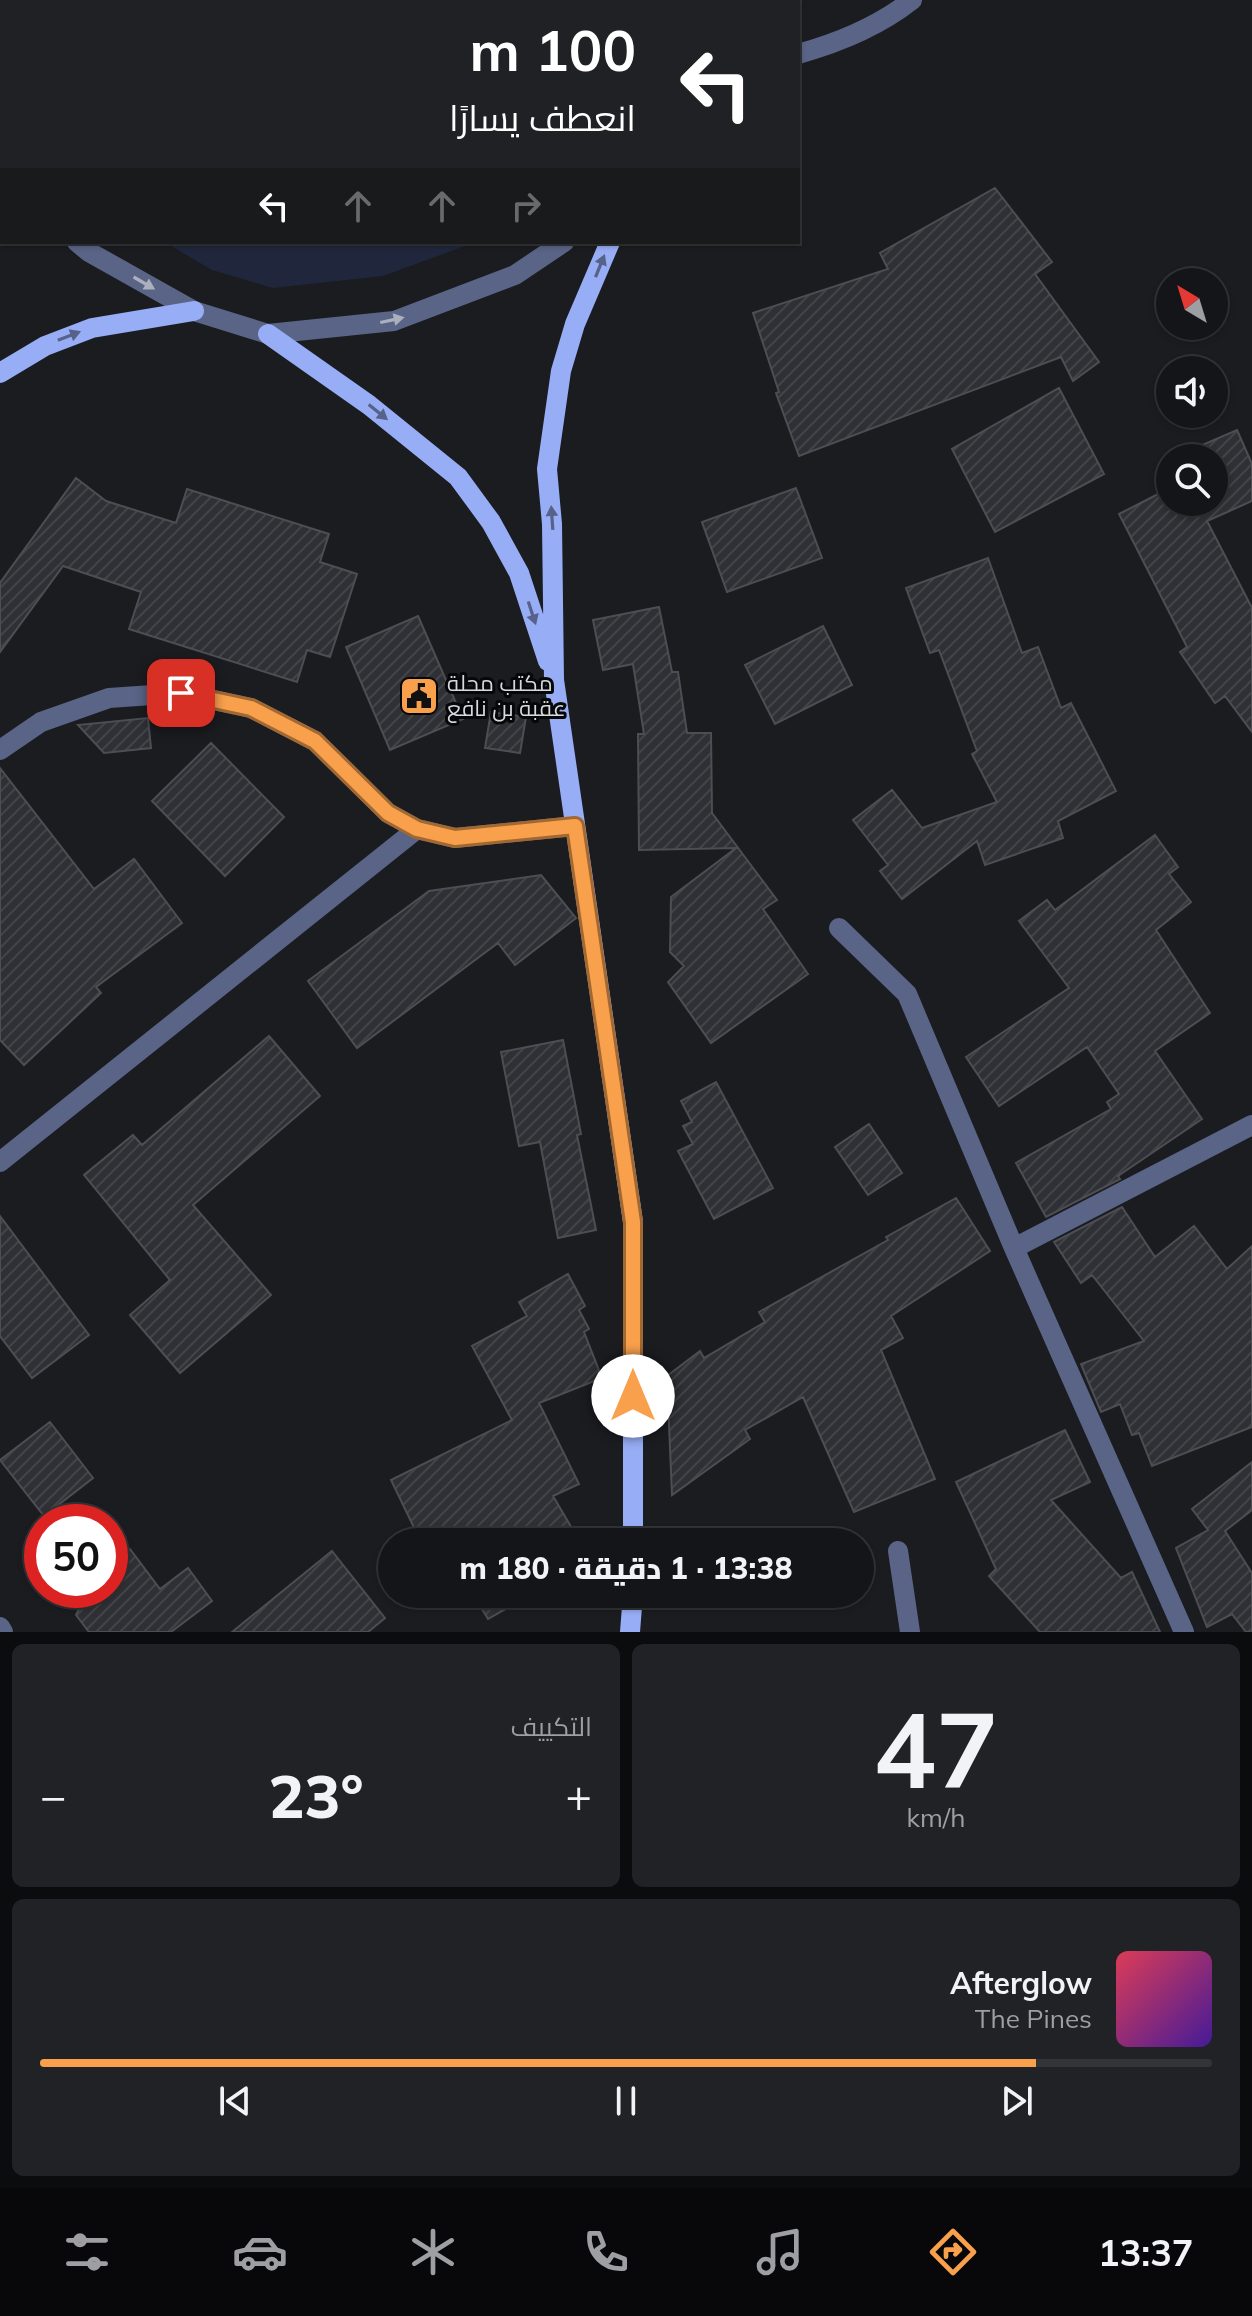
<!DOCTYPE html>
<html lang="ar">
<meta charset="utf-8">
<style>
:root{--surface:#141518;--page:#212225;--text:#f1f3f6;--muted:#9d9fa2;--line:#333437;--accent:#f9a04c}
body{margin:0;font-family:Mulish,Cairo,sans-serif;background:var(--page);color:var(--text);direction:rtl;height:100vh;display:flex;flex-direction:column;font-size:30px;white-space:nowrap}
*{box-sizing:border-box;margin:0}
p{font-size:26px;color:var(--muted)}
.icon{flex:none;width:44px;height:44px;fill:none;stroke:currentColor;stroke-width:2;stroke-linecap:round;stroke-linejoin:round}
.map{position:relative;height:1632px;overflow:hidden;direction:ltr}
.sheet{display:flex;flex-direction:column;gap:12px;padding:12px;background:#0b0c0d;flex:1}
.sheet>*{flex:none}
.hud{position:absolute;left:0px;top:0px;width:800px;height:244px;box-shadow:0 2px 6px #0004,0 0 0 2px var(--line);direction:rtl;background:#202124;color:#fff;overflow:hidden}
.needle{width:52px;rotate:322deg}
.tools{position:absolute;left:1156px;top:268px;display:grid;gap:16px}
.tools a{display:grid;place-items:center;width:72px;height:72px;border-radius:50%;background:var(--surface);box-shadow:0 2px 6px #0004,0 0 0 2px var(--line);font-size:40px}
.speed{position:absolute;left:24px;top:1504px;display:flex;gap:16px;font-size:40px;font-weight:700;text-align:center}
.speed>*{display:grid;place-content:center;width:104px;height:104px;border-radius:50%;background:var(--surface);box-shadow:0 2px 6px #0004,0 0 0 2px var(--line);line-height:1}
.speed .limit{border:12px solid #d22;background:#fff;color:#111}
.pin{position:absolute;display:grid;place-items:center;width:68px;height:68px;color:#fff;margin:-34px;border-radius:16px;box-shadow:0 4px 12px #0006}
.me{position:absolute;width:88px;margin:-44px;rotate:0deg;stroke-linejoin:round;filter:drop-shadow(0 0 6px #0008)}
.turn{display:flex;align-items:center;gap:28px;height:168px;padding:0 32px;font-size:36px}
.turn .icon{width:104px;height:104px;stroke-width:2.5}
.turn b{display:block;font-size:56px;line-height:68px}
.lanes{display:flex;align-items:center;height:76px;padding:0 32px;background:#0003;justify-content:center;gap:40px;direction:ltr}
.lanes .off{opacity:.35}
.big{font-size:60px;font-weight:800;line-height:1.1}
.sheet .widget{flex:1;display:flex;flex-direction:column;justify-content:center;gap:12px;min-width:0;padding:0 28px;border-radius:12px;background:var(--page)}
.sheet .dial{align-items:center;gap:0}
.dial b{font-size:104px;line-height:1}
.song{display:flex;align-items:center;gap:24px}
.cover{width:96px;height:96px;border-radius:12px;background:linear-gradient(135deg,hsl(350 70% 55%),hsl(260 70% 35%))}
.played{height:8px;border-radius:4px;background:linear-gradient(90deg,var(--accent) 85%,var(--line) 85%)}
.keys{display:flex;justify-content:space-around;direction:ltr}
.heat{display:flex;justify-content:space-between;align-items:center;font-size:44px;direction:ltr}
.sheet .tiles{flex:1;display:grid;gap:12px;grid-template-columns:1fr 1fr}
.widget:last-child{grid-column:span 2}
.trip{position:absolute;left:378px;top:1528px;width:496px;height:80px;border-radius:40px;background:var(--surface);box-shadow:0 2px 6px #0004,0 0 0 2px var(--line);font-weight:800;line-height:80px;text-align:center;direction:rtl}
.menu{display:flex;height:128px;justify-content:space-around;align-items:center;background:#08080a;color:var(--muted)}
.menu .icon{width:56px;height:56px}
.menu .on{color:var(--accent)}
.menu b{font-size:36px;color:var(--text)}
.map>svg:first-child{display:block}
</style>
<div class="map">
<svg width="1252" height="1632" viewBox="0 0 1252 1632">
<defs>
<pattern id="building-hatch" width="6" height="6" patternUnits="userSpaceOnUse" patternTransform="scale(2)"><rect width="6" height="6" fill="#2e3035"/><path d="M-1 1l2-2M0 6l6-6M5 7l2-2" fill="none" stroke="#424448"/></pattern>
</defs>
<rect width="100%" height="100%" fill="#1a1c20"/>
<path fill="#20263c" d="M0,0H697L696,2H2V102L0,100Z
M164,242H476L383,276L273,288L212,270Z"/>
<path fill="url(#building-hatch)" stroke="#4c4e53" stroke-width="2" d="M995,188L1052,262L1035,274L1099,362L1073,381L1061,357L799,456L776,393L779,392L753,313L888,269L880,253Z
M1059,388L1104,474L995,532L952,449Z
M1237,430L1252,464V501L1207,521L1252,608V732L1225,696L1215,703L1180,652L1187,647L1119,514L1170,488V502H1214V458H1189L1186,452Z
M76,478L106,501L176,523L187,489L329,534L320,562L357,574L330,657L307,650L297,682L129,629L141,592L63,566L0,652V583Z
M796,488L822,558L727,592L702,522Z
M988,558L1022,653L1038,647L1061,708L1071,703L1116,791L1058,821L1063,838L985,865L977,841L902,899L880,871L888,865L853,820L892,790L922,828L997,802L972,754L977,751L939,650L930,653L906,588Z
M659,607L672,672H678L687,733H711L712,813L777,900L763,909L808,974L711,1043L668,982L684,966L670,952L671,897L736,848L639,850L638,734H644L633,664L603,670L593,620Z
M418,616L463,719L390,750L346,647Z
M823,626L852,685L775,724L745,665Z
M491,712L526,717L520,753L485,748Z
M148,718L151,748L104,753L78,725Z
M211,743L284,817L225,876L152,801Z
M0,768L94,889L134,859L182,923L96,987L101,993L24,1065L0,1040Z
M1155,835L1178,867L1169,874L1191,902L1156,930L1210,1013L1155,1051L1202,1119L1118,1176L1120,1179L1046,1217L1016,1163L1111,1109L1107,1102L1119,1094L1087,1047L999,1106L966,1057L1069,988L1019,921L1047,900L1055,910Z
M541,875L576,918L515,965L498,943L357,1048L308,981L429,891Z
M269,1036L320,1096L193,1205L271,1295L180,1373L130,1315L170,1280L84,1175L133,1135L142,1145Z
M563,1040L581,1134L577,1135L596,1230L558,1238L540,1142L519,1146L501,1052Z
M716,1082L773,1188L714,1219L678,1151L693,1144L683,1126L692,1122L681,1101Z
M869,1124L902,1173L868,1195L835,1147Z
M956,1198L990,1251L891,1316L903,1338L881,1350L935,1479L854,1512L803,1397L745,1430L750,1439L672,1495L667,1376L700,1351L704,1358L765,1322L759,1312L888,1240L886,1237Z
M1122,1207L1155,1257L1194,1226L1227,1269L1252,1246V1427L1152,1466L1139,1433L1132,1435L1120,1404L1101,1412L1081,1364L1144,1341L1092,1275L1081,1283L1054,1242Z
M0,1216L89,1335L32,1378L0,1336Z
M568,1274L585,1306L579,1310L589,1329L584,1332L602,1378L539,1403L579,1484L553,1496L580,1542H421L391,1480L512,1420L472,1346L527,1316L519,1302Z
M50,1422L93,1478L44,1516L0,1460Z
M1065,1430L1090,1482L1051,1500L1121,1578L1132,1572L1160,1632H1040L989,1576L996,1569L956,1482Z
M1252,1462V1510L1225,1531L1252,1573V1632H1246L1232,1614L1207,1627L1176,1548L1208,1530L1192,1509Z
M130,1549L160,1589L188,1568L212,1601L171,1632H89L76,1615L88,1590H110V1566Z
M332,1551L385,1618L368,1632H232Z
M473,1594H532L488,1619Z"/>
<g fill="none" stroke-linecap="round" stroke-linejoin="round">
<path stroke="#596486" stroke-width="20" d="M748,2L749,0
M798,54C838,43 879,26 912,0
M0,173L2,175
M77,242L89,252L194,311L268,334L394,321L515,275L564,242
M0,750L41,722L109,698L181,693L251,708L315,741L388,813L417,829L455,838L575,826
M839,928L907,994L1014,1248L1184,1632
M0,1162L417,829
M1014,1248L1252,1125
M898,1551L910,1632
M0,1627L3,1632"/>
<path stroke="#97adf5" stroke-width="20" d="M610,242L575,324L561,371L547,469L552,524L554,680L633,1222V1542
M268,334L369,405L458,477L491,522L519,573L548,661
M0,373L45,346L92,328L194,311
M630,1632L633,1594"/>
</g>
<defs><path id="oneway-solid" d="M-6-.8H1V-3.2L6.5 0L1 3.2V.8H-6Z" transform="scale(2)"/></defs>
<g fill="#56628a">
<use href="#oneway-solid" transform="translate(600 266) rotate(-68)"/>
<use href="#oneway-solid" transform="translate(69 336) rotate(-21)"/>
<use href="#oneway-solid" transform="translate(378 412) rotate(39)"/>
<use href="#oneway-solid" transform="translate(552 518) rotate(-94)"/>
<use href="#oneway-solid" transform="translate(532 613) rotate(72)"/>
</g>
<g fill="#acb0be">
<use href="#oneway-solid" transform="translate(144 283) rotate(30)"/>
<use href="#oneway-solid" transform="translate(392 320) rotate(-12)"/>
</g>
<g fill="none" stroke-linecap="round" stroke-linejoin="round">
<defs>
<path id="route" d="M181,693L251,708L315,741L388,813L417,829L455,838L575,826L633,1222V1396"/>
</defs>
<use href="#route" stroke="#a26831" stroke-width="20"/>
<use href="#route" stroke="#f9a04c" stroke-width="14"/>
</g>
<defs>
<symbol id="civic-square" viewBox="-11 -11 22 22"><rect x="-9" y="-9" width="18" height="18" rx="4" fill="#f9a04c" stroke="#060708"/><path d="M-.6-6.5H3V-4.5H.6V-3L4-1V1h2V6H-6V1h2V-1L-.6-3ZM-1.2 2.5V6h2.4V2.5Z" fill="#111"/></symbol>
</defs>
<g fill-rule="evenodd">
<use href="#civic-square" x="397" y="674" width="44" height="44"/>
</g>
<g text-anchor="middle" stroke-width="6" stroke-linejoin="round" paint-order="stroke">
<g font-size="22" fill="#d8d9dc" stroke="#060708" text-anchor="start">
<text x="447" y="691">مكتب محلة<tspan x="447" dy="25">عقبة بن نافع</tspan></text>
</g>
</g>
</svg>
<div class="tools">
<a><svg class="needle" viewBox="-14 -14 28 28"><path d="M0-13l5 13h-10z" fill="#e53935"/><path d="M0 13l5-13h-10z" fill="#9d9fa2"/></svg></a>
<a><svg class="icon" aria-label="sound" viewBox="0 0 24 24"><path d="M4 9h4l5-4v14l-5-4H4zM17 9q2 3 0 6"/></svg></a>
<a><svg class="icon" aria-label="search" viewBox="0 0 24 24"><circle cx="10" cy="10" r="6"/><path d="M15 15l6 6"/></svg></a>
</div>
<div class="speed"><div class="limit">50</div></div>
<div class="pin" style="left:181px;top:693px;background:#d93025"><svg class="icon" aria-label="arrive" viewBox="0 0 24 24"><path d="M6 21V4h12l-3 4 3 4H6"/></svg></div>
<svg class="me" style="left:633px;top:1396px" viewBox="-20 -20 40 40"><circle r="19" fill="#fff"/><path d="M0-13L10 11 0 6-10 11z" fill="#f9a04c"/></svg>
<div class="trip">13:38 · 1 دقيقة · 180 m</div>
<div class="hud">
<div class="turn"><svg class="icon" aria-label="left" viewBox="0 0 24 24"><path d="M17 20v-9H6M10 6l-5 5 5 5"/></svg><div><b>100 m</b>انعطف يسارًا</div></div>
<div class="lanes"><svg class="icon" aria-label="left" viewBox="0 0 24 24"><path d="M17 20v-9H6M10 6l-5 5 5 5"/></svg><svg class="icon off" aria-label="ahead" viewBox="0 0 24 24"><path d="M12 20V5M6 11l6-6 6 6"/></svg><svg class="icon off" aria-label="ahead" viewBox="0 0 24 24"><path d="M12 20V5M6 11l6-6 6 6"/></svg><svg class="icon off" aria-label="right" viewBox="0 0 24 24"><path d="M7 20v-9h11M14 6l5 5-5 5"/></svg></div>
</div>
</div>
<section class="sheet">
<div class="tiles">
<div class="widget dial"><b>47</b><p>km/h</p></div>
<div class="widget"><p>التكييف</p>
<div class="heat"><a>−</a><b class="big">23°</b><a>+</a></div>
</div>
<div class="widget">
<div class="song"><i class="cover"></i><div><b>Afterglow</b><p>The Pines</p></div></div>
<div class="played"></div>
<div class="keys"><svg class="icon" aria-label="previous" viewBox="0 0 24 24"><path d="M18 5L8 12l10 7zM5 5v14"/></svg><svg class="icon" aria-label="pause" viewBox="0 0 24 24"><path d="M8 5v14M16 5v14"/></svg><svg class="icon" aria-label="next" viewBox="0 0 24 24"><path d="M6 5l10 7-10 7zM19 5v14"/></svg></div>
</div>
</div>
</section>
<nav class="menu">
<b>13:37</b>
<svg class="icon on" aria-label="directions" viewBox="0 0 24 24"><path d="M12 3l9 9-9 9-9-9zM9 14v-3h6M13 9l2 2-2 2"/></svg>
<svg class="icon" aria-label="music" viewBox="0 0 24 24"><path d="M9 18V5l10-2v13"/><circle cx="6" cy="18" r="3"/><circle cx="16" cy="16" r="3"/></svg>
<svg class="icon" aria-label="phone" viewBox="0 0 24 24"><path d="M5 4h4l2 5-3 2q2 4 5 5l2-3 5 2v4C11 20 4 13 5 4z"/></svg>
<svg class="icon" aria-label="climate" viewBox="0 0 24 24"><path d="M12 3v18M4 7l16 10M4 17L20 7"/></svg>
<svg class="icon" aria-label="car" viewBox="0 0 24 24"><path d="M5 17H2v-5l4-1 3-4h7l3 4 3 1v5h-3M9 17h6M6 11h13"/><circle cx="7" cy="17" r="2"/><circle cx="17" cy="17" r="2"/></svg>
<svg class="icon" aria-label="filters" viewBox="0 0 24 24"><path d="M4 7h16M4 17h16"/><circle cx="9" cy="7" r="2"/><circle cx="15" cy="17" r="2"/></svg>
</nav>
